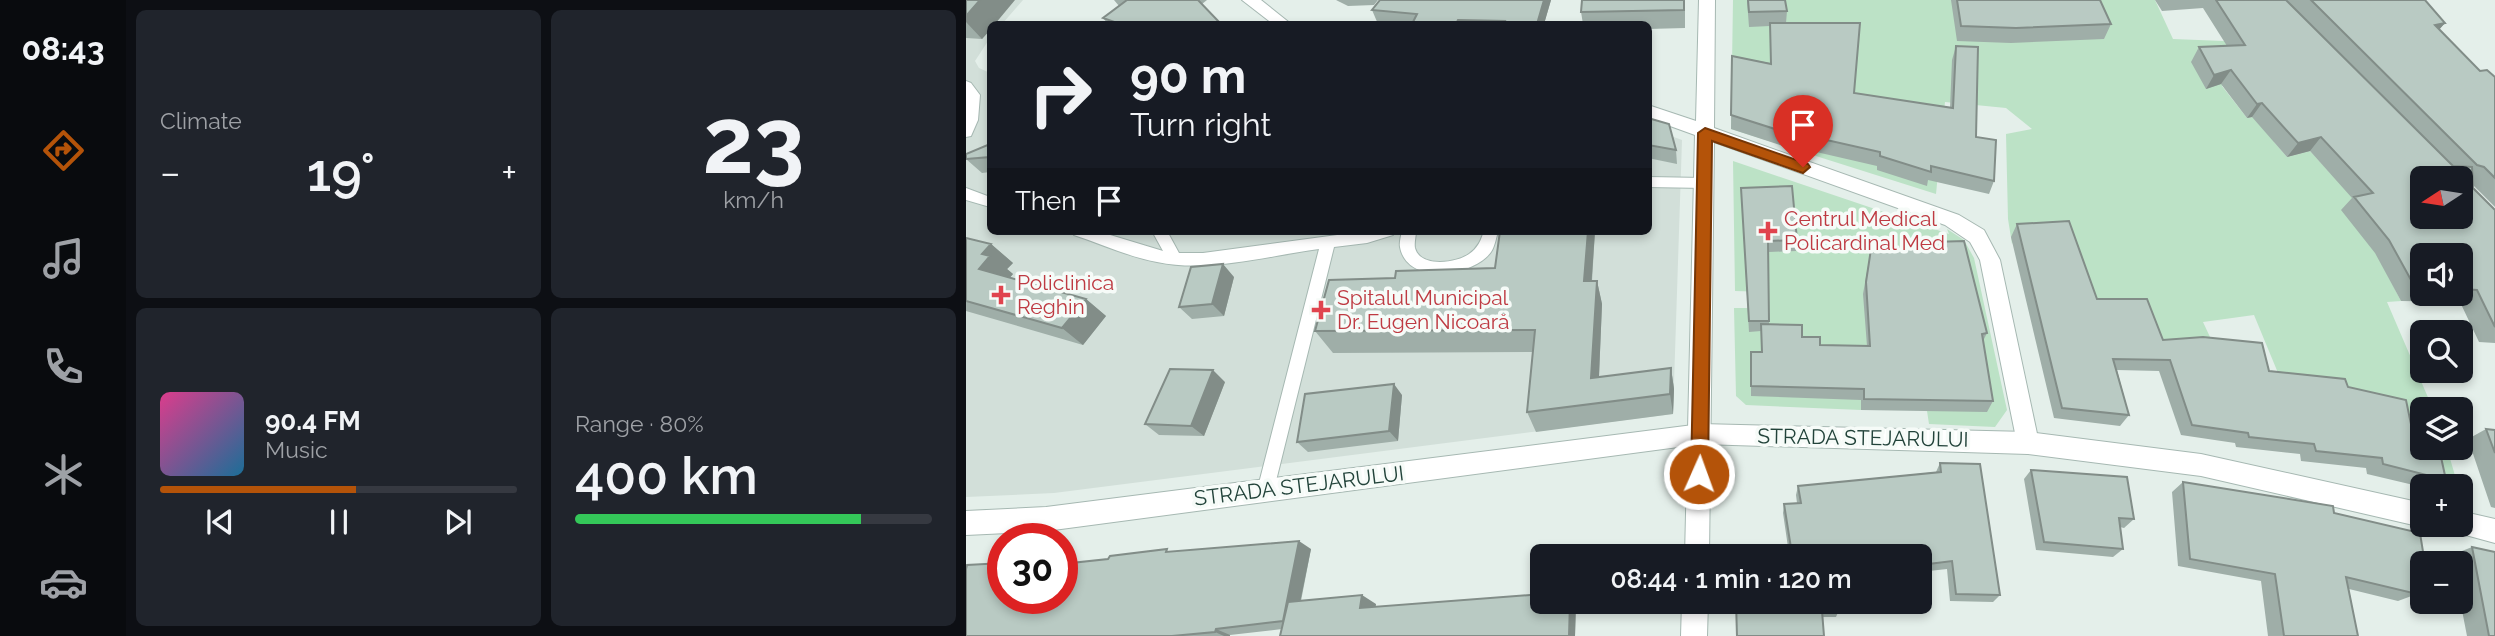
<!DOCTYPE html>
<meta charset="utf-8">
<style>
:root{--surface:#171b24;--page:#20242c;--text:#f1f3f6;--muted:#9ea1a6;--line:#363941;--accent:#b45309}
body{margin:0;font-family:Raleway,sans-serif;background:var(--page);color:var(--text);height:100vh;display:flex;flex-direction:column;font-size:26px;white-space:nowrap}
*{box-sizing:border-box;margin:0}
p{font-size:23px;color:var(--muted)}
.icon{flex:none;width:38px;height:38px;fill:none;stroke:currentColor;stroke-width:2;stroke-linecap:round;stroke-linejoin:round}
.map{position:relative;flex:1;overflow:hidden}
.side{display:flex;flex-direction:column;gap:10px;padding:10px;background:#0d0f14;width:840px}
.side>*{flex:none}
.hud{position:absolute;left:21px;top:21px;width:665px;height:214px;border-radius:10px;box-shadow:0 4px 10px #0003;background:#171b24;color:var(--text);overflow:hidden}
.needle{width:46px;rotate:258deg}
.fabs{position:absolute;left:1444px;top:166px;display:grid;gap:14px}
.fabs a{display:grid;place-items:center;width:63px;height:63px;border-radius:10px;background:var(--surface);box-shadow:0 4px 10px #0003;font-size:35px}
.speed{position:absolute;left:21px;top:523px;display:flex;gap:14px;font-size:35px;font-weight:700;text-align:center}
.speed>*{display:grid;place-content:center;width:91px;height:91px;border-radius:50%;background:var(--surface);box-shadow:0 4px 10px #0003;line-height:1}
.speed .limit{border:10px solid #d22;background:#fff;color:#111}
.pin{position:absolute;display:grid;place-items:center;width:60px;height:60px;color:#fff;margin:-72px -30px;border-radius:50% 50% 50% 0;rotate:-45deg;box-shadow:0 0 7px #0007}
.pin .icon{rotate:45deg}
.me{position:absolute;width:77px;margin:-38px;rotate:2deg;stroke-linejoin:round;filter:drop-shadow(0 0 5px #0008)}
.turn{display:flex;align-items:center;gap:24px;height:147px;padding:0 28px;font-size:32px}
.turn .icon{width:91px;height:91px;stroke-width:2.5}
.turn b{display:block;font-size:49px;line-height:60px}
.then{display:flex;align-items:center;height:66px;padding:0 28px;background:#0003;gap:14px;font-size:26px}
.big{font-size:52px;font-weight:600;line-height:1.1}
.side .tile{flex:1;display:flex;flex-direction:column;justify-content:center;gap:10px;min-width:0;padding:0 24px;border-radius:10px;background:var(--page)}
.side .dial{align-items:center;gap:0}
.dial b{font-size:91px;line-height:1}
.song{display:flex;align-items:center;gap:21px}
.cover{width:84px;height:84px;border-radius:10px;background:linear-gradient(135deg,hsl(330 70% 55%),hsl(200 70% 35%))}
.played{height:7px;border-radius:4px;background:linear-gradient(90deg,var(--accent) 55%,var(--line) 55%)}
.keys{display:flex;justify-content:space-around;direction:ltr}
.heat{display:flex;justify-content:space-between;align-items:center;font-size:38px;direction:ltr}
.charge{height:10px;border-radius:5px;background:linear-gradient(90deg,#34c759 80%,var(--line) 0)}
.side .tiles{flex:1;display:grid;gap:10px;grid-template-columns:repeat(2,1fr)}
.trip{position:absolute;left:564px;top:544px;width:402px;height:70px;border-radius:10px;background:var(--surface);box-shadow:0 4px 10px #0003;font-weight:600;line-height:70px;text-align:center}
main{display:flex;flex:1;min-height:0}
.tabs{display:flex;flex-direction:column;width:126px;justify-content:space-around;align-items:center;background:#090b0e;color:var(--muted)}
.tabs .icon{width:49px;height:49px}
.tabs .on{color:var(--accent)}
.tabs b{font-size:32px;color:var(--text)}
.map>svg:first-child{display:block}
</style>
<main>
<nav class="tabs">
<b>08:43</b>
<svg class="icon on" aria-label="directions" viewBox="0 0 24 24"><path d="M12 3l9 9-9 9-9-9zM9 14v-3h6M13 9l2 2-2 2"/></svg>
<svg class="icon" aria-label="music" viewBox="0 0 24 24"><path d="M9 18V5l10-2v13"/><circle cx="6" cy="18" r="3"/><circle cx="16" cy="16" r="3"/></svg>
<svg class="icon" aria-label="phone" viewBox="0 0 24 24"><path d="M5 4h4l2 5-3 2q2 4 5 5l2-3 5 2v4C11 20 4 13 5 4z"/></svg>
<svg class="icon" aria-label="climate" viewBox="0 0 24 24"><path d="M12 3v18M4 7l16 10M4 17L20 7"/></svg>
<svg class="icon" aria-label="car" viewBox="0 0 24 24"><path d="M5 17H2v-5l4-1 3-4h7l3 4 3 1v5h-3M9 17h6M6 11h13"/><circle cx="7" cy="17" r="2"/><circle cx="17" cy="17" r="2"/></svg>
</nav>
<section class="side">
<div class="tiles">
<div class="tile"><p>Climate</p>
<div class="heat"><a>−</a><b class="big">19°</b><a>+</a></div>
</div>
<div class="tile dial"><b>23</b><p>km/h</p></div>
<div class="tile">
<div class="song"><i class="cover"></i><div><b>90.4 FM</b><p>Music</p></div></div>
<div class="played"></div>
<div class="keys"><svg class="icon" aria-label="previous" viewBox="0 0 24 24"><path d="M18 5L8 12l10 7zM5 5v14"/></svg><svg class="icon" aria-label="pause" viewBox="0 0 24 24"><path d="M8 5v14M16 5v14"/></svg><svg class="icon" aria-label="next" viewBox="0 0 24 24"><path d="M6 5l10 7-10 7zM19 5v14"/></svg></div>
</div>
<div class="tile"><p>Range · 80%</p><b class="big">400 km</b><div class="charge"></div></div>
</div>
</section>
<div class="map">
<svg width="1529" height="636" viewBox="0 0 1529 636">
<rect width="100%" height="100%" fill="#e4efea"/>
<path fill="#d2dfd9" d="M0,0H57L36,24H24V38L9,61L13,68L24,73V231H682L683,128L716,140L707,414L88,493L0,497Z"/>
<path fill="#bce2c6" d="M767,0H1189L1207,39L1258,41L1312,36L1256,86L1281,118L1333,108L1308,142L1321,157L1344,151L1365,174L1383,169L1410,253L1435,301L1421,302L1467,409L1456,410V448H1481L1492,486H1462L1317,385L1288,315L1237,322L1251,352H1187L1124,311L1050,237L1046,244L1042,219L1040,134L1066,129L1040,108L979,102L970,194L765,129Z
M767,161L983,234L981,229L998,240L1008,258L1041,410L1029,427L963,424L961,411H1011L1020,406L902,368L895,410L780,405L770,396L768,308H802V292L769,291Z"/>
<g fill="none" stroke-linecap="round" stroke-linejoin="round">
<defs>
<path id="service" d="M0,81L5,83L14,95L12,120L5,136L0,137Z
M682,177L738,178L745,183L738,188L682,187Z
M0,188L24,197V207L0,200Z
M106,231H131L197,251L186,231H201L213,253H237L401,231H429L427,235L401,243L368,247L306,497L300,499L294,497L291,491L353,249C301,256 243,273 191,262C163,257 135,244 108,235Z
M436,231H450C450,236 448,243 449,248C454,268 491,263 503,254C512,248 515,240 518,231H532C530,238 529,246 525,252C507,277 441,286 434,247C433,243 435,236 436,231Z"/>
<path id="minor" d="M276,0H295L325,24H307Z
M733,0H749L748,128L993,215L1018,230L1034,260L1073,443L1070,451L1062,454L1054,451L1051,443L1014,260L1004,242L979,225L748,142L743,556H719L729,135L682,118V105L730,121Z
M716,602H742L741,636H715Z"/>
<path id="tertiary" d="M735,424L1062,432L1235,454L1456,503V525H1460L1456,527L1235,476L1062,454L735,444L80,531L0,535V511L80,507Z
M1494,511L1529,519V543L1485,531L1483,525H1494Z"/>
</defs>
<use href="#service" stroke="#a6b8b2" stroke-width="2"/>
<use href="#minor" stroke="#a6b8b2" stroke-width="2"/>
<use href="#tertiary" stroke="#a6b8b2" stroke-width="2"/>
<use href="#service" fill="#fff" fill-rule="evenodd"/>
<use href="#minor" fill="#fff" fill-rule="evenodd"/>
<use href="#tertiary" fill="#fff" fill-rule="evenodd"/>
</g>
<path fill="#9faea8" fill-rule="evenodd" d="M0,0L24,24V30L16,39L0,38Z
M148,0H241L236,4L255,24H142L137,18L153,6Z
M370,0H412L408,5L382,6Z
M585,0L578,24H412L406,10Z
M719,0V28L682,29V24H617L615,12Z
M781,0H819L821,11L820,23L888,93L984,108L986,60L990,46L1010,137L1028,181L1023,194L962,180L961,186L911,170V166L833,148L832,151L765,129L766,56L804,63V26L783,27Z
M985,0H1134L1145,24L1138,39L1045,43L991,41Z
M1189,0H1459L1479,23L1473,29L1514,71L1529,77V207L1507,185V188L1529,210V343L1513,342L1494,302L1435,301L1409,253L1375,210L1386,198L1344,151L1321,157L1286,117L1281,118L1255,84L1240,89L1225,62L1233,47L1261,46L1237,8L1196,11ZM1456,256H1494V294H1456Z
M682,118L710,150L711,164L682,158Z
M24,144V172L16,173L0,159Z
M775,188L831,240L830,251L803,252V324L836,337L854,345L901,346L897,294L905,249L965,247L967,242L1021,333L1017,341L1027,401L1021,412L895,410V400L785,396V364L795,352V331L783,332Z
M1051,224L1131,299L1197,340L1303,371L1382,387L1446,429L1480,480L1467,486L1456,487L1401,474L1400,468L1335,461L1334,454L1270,447L1269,443L1215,435L1193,371L1151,370L1163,415L1154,426L1088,418L1045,237Z
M534,231H629L626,281H631L636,304L633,377L705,368L708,389L707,414L570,432L561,412L567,352L367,353L349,331L429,278L529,268Z
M0,238L25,244L47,263L41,269L47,274L44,277L120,299L140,316L117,345L0,311Z
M268,277L258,316L226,319L213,307Z
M259,382L238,436L193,435L179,424Z
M436,395L432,441L342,452L331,442Z
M1520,429L1529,430V508L1525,507L1502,439Z
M974,463L1034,595L1027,602L984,601L981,569L954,572V556L823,554L817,513L818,504L831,503L830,495L832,486L970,472Z
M1065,470L1168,519L1158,528L1154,527L1157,549L1147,557L1070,550L1058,479Z
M1217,482L1368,513L1456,564V574L1448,578L1451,594L1432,601L1383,589L1392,636H1302L1295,581L1212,566L1206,492Z
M1506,547L1529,636H1501L1494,600V564H1488L1486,555Z
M345,549L335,601L410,604L409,607L610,602L609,636L316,629L264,635V636H0L37,598L207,552Z
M770,602L873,610L870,617H857Z"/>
<path fill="#828d88" d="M14,0H49L29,24H24V30L16,39L0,22V16Z
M578,0H585L578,24H571Z
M1479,23L1466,38L1469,25Z
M1265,70L1255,84L1240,89L1248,75Z
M1296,103L1286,117L1281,118L1291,104Z
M1355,137L1344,151L1321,157L1332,143Z
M622,231H629L624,304L618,281Z
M25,244L47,263L41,269L47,274L36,287L13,269L16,254Z
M257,264L268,277L258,316L246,304Z
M631,281L636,304L632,399L625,378Z
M120,299L140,316L117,345L96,328Z
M705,368L708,389L707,414L704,394Z
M247,370L259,382L238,436L225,426Z
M428,384L436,395L432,441L423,431Z
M333,541L345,549L329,627L317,621Z
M396,595L410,604L408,617L394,608Z
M604,602H610L609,636H603Z
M250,629L264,635V636H258L249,632Z"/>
<path fill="#b9cac3" stroke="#828d88" stroke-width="2" fill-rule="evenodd" d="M0,0H14L0,16Z
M161,0H232L255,24H154L137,18Z
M414,0H578L571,24H538L539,21L492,20L490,24H446L451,14L406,10Z
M616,0H718V10L615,12Z
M782,0H819L821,11L783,12Z
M991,0H1134L1145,24L1050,28L995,26Z
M1250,0H1320L1487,166L1506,167L1507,188L1529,210V327L1511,290L1494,289V256H1456V289H1450L1423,240L1388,197L1407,193L1355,137L1332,143L1296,103L1291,104L1265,70L1248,75L1233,47L1279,45ZM1456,178H1494V217H1456Z
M1345,0H1459L1479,23L1469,25L1514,71L1521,70L1529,77V178L1518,167L1511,165Z
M804,23H894L888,93L987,108L990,46L1012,47L1010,137L1030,140L1028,181L965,166V172L914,156V152L834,134V137L765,115L766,56L805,64Z
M682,118L703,124L710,150L682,145Z
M24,144V157L0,159V154Z
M826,186L831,240L802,241L803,321H783L775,188Z
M1103,221L1131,299H1181L1197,340L1237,337L1296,343L1303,371L1379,379L1382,387L1440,400L1446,429L1456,431V448H1473L1480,480L1417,464L1416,458L1350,451L1348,444L1283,437L1282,433L1226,425L1204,360L1147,359L1163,415L1096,408L1051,224Z
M534,231H622L618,281H631L625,378L705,368L704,394L561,412L569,330L349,331L363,280L429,278L430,271L529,268Z
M0,238L25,244L16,254L24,256L13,269L120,299L96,328L0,301Z
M998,241L1021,333L1016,334L1027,401L898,399V389L785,386V352H796L795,324L836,325V337H854V345L904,346L900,282L905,249L968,247L967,242Z
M257,264L246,304L213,307L225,267Z
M204,369L247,370L225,426L179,424Z
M428,384L423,431L331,442L339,394Z
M1520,429L1529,430V453Z
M974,463L1014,464L1034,595L990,594L986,561L954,565V556H769L826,554L818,504L835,503L832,486L975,472Z
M1065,470L1161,477L1168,519L1153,518L1157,549L1078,542Z
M1217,482L1367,506L1368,513L1454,533L1459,564H1456V572L1447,569L1451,594L1380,577L1392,636H1318L1309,574L1224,559Z
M333,541L317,621L250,629L249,632L206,636H0V569L1,565L37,563V598H96V564L142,559L144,556L201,549L200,552Z
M1506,547L1529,552V636H1523Z
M576,594V602H604L603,636H314L322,602L396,595L394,608Z
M770,602H873V610L856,611L858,636H771Z"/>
<path fill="#b45309" stroke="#753606" stroke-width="2" d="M739,128L842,164L844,167L837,173L746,141L742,474L740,480L733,482L727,480L725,474L732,133Z"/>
<g fill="#e0444e" stroke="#f6fbf8" stroke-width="2.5">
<path d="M798.5 220.5h7v7h7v7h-7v7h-7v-7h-7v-7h7z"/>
<path d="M31.5 284.5h7v7h7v7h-7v7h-7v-7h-7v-7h7z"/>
<path d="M351.5 299.5h7v7h7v7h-7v7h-7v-7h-7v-7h7z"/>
</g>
<g text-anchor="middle" stroke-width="7" stroke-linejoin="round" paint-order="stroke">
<g font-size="21" fill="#be3a42" stroke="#f6fbf8" text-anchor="start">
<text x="818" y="226">Centrul Medical<tspan x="818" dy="24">Policardinal Med</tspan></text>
<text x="51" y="290">Policlinica<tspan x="51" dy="24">Reghin</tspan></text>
<text x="371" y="305">Spitalul Municipal<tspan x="371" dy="24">Dr. Eugen Nicoară</tspan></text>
</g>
<g font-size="21" fill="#22433a" stroke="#f6fbf8">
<text transform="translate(897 438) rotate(1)" y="7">STRADA STEJARULUI</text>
<text transform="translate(333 486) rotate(-7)" y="7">STRADA STEJARULUI</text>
</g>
</g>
</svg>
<div class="fabs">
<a><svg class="needle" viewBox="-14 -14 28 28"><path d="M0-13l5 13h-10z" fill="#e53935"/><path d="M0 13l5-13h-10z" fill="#9ea1a6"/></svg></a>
<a><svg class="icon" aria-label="sound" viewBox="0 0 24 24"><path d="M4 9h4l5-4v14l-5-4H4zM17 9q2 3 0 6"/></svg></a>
<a><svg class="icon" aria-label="search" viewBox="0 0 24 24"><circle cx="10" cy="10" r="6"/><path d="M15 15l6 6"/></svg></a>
<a><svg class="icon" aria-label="layers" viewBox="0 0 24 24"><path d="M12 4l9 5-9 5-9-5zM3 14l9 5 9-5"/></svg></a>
<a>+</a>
<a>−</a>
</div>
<div class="speed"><div class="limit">30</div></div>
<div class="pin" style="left:837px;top:167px;background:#d93025"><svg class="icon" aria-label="arrive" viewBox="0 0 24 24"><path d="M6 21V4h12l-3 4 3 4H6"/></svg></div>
<svg class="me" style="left:733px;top:474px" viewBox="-20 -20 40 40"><circle r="17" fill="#b45309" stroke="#fff" stroke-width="3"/><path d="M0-11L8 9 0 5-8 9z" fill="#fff"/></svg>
<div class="trip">08:44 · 1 min · 120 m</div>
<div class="hud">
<div class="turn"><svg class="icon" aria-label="right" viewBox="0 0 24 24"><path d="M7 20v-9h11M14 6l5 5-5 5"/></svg><div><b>90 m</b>Turn right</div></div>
<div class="then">Then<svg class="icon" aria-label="arrive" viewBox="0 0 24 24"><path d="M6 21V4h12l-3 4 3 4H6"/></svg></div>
</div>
</div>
</main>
